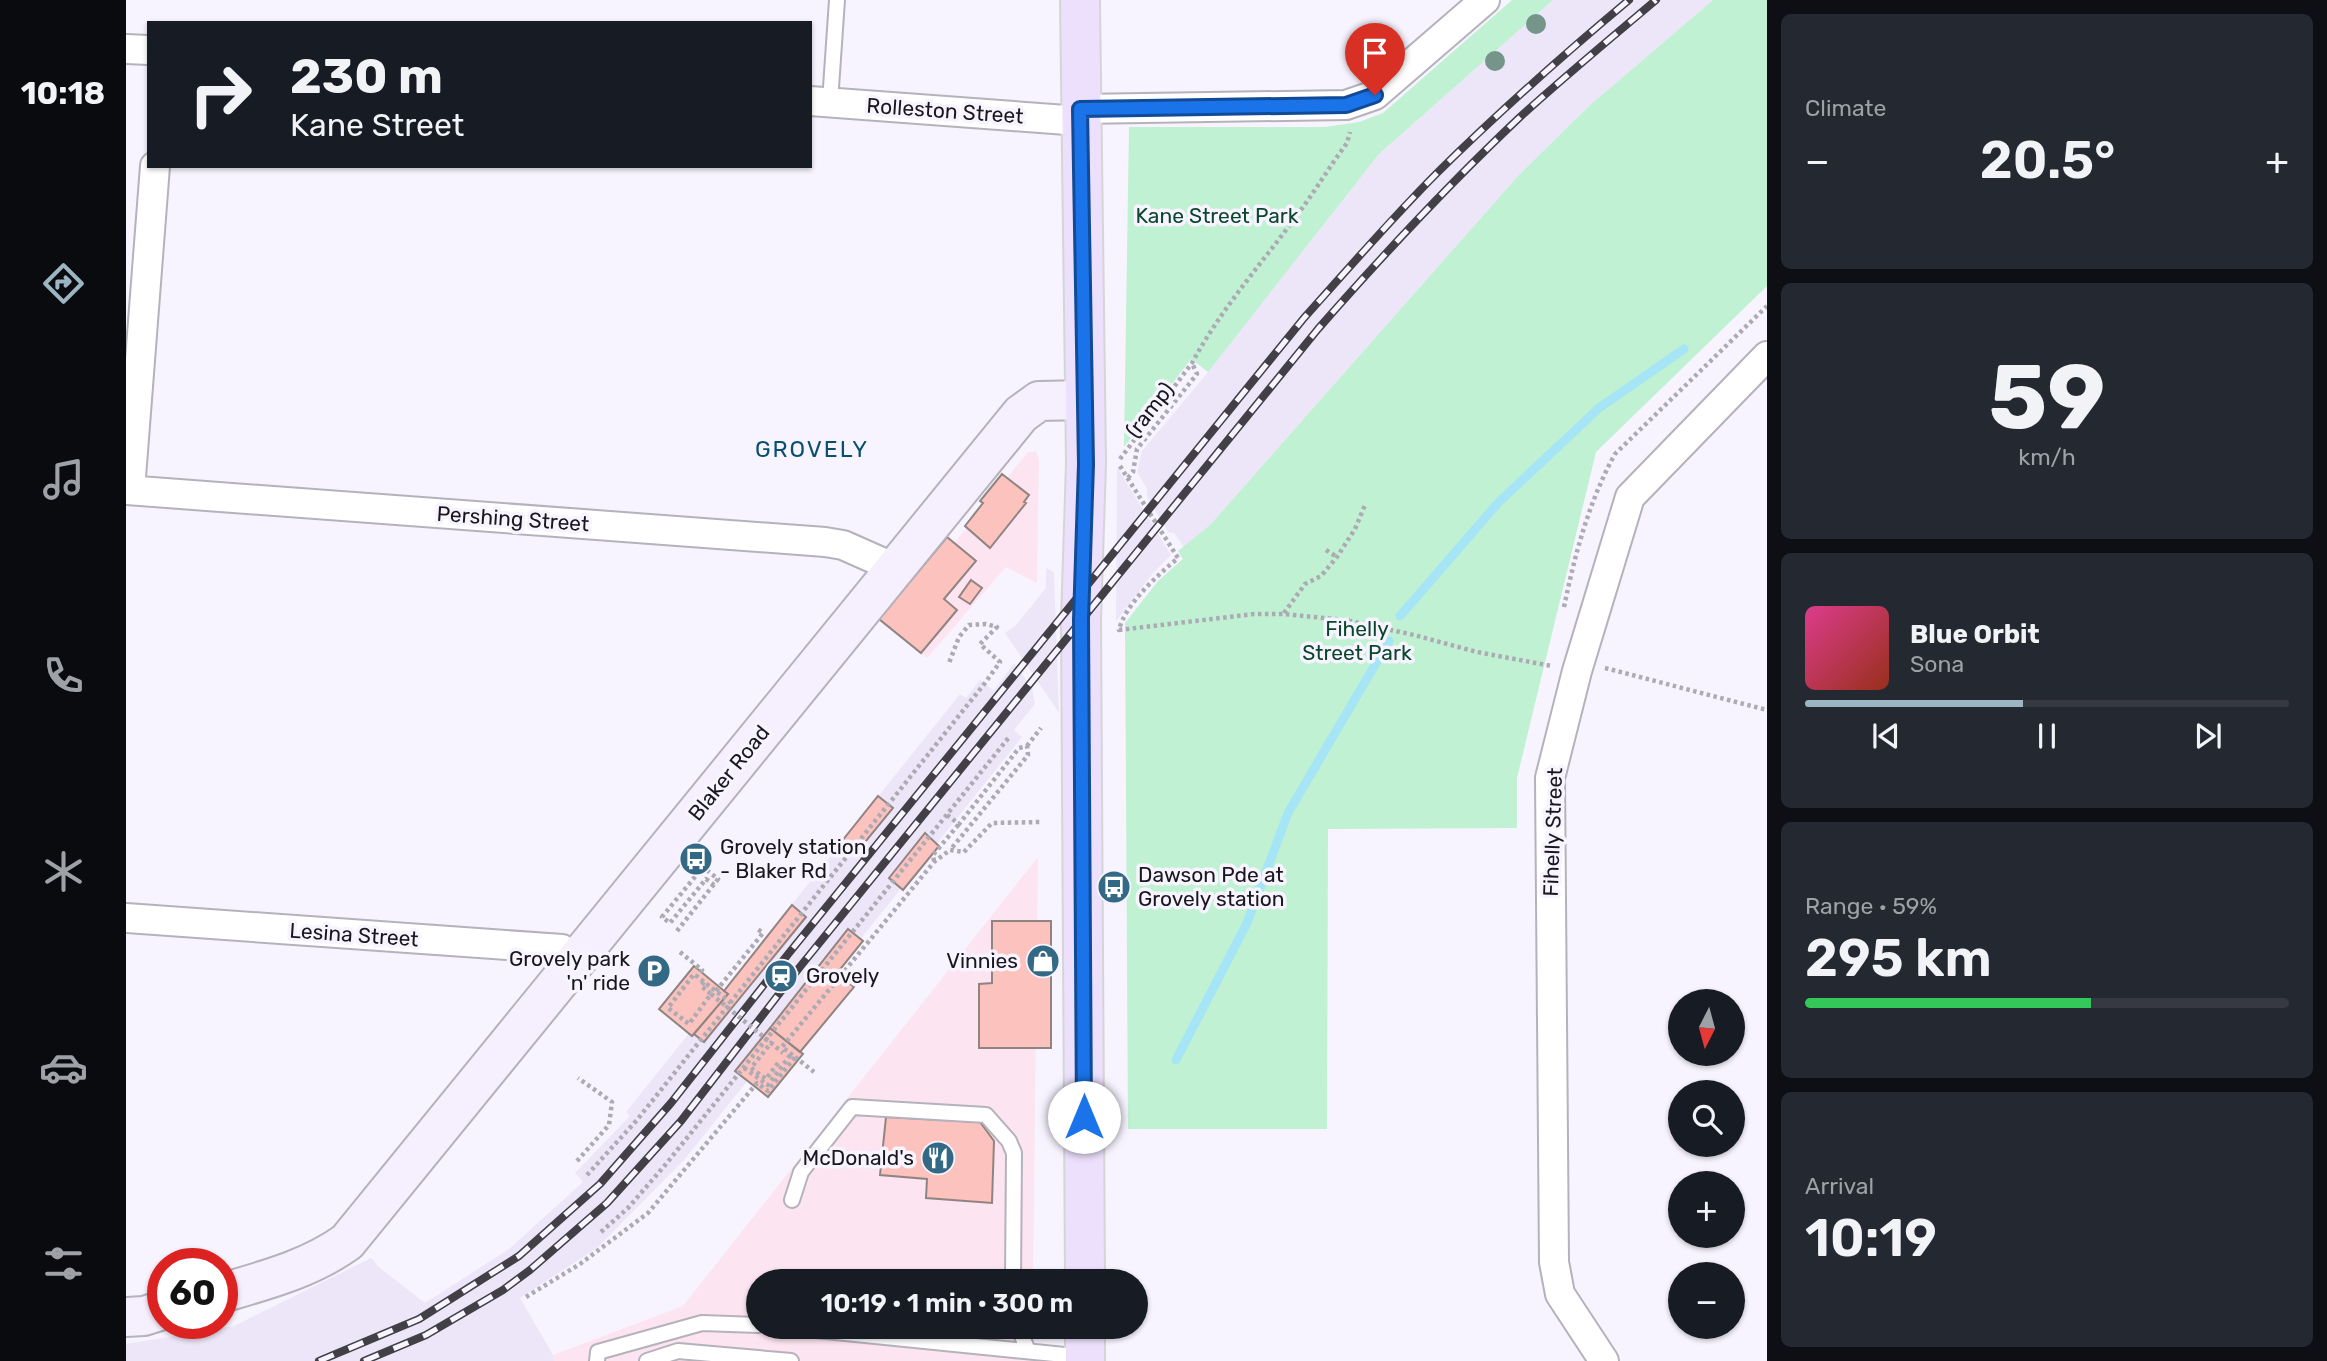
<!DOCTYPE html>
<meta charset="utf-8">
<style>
:root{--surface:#171b24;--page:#242831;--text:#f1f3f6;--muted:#9ea1a6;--line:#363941;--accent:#9cb5c3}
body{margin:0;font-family:Rubik,sans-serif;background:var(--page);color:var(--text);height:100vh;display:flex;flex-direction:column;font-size:26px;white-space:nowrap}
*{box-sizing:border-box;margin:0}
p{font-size:23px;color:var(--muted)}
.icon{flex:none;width:38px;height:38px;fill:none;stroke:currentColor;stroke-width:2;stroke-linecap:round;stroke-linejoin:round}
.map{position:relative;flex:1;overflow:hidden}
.side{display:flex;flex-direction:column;gap:14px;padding:14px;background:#0d0f14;width:560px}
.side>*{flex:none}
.guide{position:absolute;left:21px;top:21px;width:665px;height:147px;border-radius:0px;box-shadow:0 2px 5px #0004;background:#171b24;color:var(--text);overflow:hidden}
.needle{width:46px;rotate:186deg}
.controls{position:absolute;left:1542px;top:989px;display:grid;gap:14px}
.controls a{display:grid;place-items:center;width:77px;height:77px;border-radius:50%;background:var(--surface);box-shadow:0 2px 5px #0004;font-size:35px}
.speed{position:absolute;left:21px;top:1248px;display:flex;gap:14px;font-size:35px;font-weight:700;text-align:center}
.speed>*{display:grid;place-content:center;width:91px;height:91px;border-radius:50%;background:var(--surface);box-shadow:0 2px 5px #0004;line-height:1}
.speed .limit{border:10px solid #d22;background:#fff;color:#111}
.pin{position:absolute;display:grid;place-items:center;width:60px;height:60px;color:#fff;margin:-72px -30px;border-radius:50% 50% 50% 0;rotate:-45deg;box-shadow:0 0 7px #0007}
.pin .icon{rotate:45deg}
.me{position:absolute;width:77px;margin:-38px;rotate:0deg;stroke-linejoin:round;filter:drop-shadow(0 0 5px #0008)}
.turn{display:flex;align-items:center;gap:24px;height:147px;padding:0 28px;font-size:32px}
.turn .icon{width:91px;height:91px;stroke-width:2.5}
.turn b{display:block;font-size:49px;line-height:60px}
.big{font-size:52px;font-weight:600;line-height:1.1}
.side .tile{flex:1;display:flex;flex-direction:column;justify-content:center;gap:10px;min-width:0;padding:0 24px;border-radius:10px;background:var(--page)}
.side .dial{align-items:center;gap:0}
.dial b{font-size:91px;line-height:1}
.song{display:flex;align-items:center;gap:21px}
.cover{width:84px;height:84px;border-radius:10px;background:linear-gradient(135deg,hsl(330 70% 55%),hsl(10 70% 35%))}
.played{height:7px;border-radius:4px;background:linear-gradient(90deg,var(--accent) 45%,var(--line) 45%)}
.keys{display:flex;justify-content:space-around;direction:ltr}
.heat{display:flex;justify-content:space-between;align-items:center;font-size:38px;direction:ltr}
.charge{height:10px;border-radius:5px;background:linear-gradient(90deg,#34c759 59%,var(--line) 0)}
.trip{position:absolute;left:620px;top:1269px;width:402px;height:70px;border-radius:35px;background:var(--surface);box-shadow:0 2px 5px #0004;font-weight:600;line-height:70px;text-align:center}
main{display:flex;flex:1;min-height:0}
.menu{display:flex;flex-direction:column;width:126px;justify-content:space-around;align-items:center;background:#090b0e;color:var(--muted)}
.menu .icon{width:49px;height:49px}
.menu .current{color:var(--accent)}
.menu b{font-size:32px;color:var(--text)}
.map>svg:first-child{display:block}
</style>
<main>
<nav class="menu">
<b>10:18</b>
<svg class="icon current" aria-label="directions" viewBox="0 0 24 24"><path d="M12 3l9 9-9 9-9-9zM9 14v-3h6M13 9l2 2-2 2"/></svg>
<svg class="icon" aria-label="music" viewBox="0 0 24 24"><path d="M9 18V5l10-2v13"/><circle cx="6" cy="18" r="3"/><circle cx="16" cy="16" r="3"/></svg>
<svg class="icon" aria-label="phone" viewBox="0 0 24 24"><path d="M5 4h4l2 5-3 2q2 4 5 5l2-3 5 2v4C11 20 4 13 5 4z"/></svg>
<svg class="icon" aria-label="climate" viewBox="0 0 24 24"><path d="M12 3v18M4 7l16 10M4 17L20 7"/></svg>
<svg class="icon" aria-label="car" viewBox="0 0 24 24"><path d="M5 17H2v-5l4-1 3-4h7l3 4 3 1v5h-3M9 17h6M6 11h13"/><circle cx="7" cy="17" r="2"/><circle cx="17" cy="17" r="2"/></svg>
<svg class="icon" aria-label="filters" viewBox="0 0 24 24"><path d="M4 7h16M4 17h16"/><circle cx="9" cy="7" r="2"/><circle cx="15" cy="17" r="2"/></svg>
</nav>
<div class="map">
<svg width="1641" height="1361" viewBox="0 0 1641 1361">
<rect width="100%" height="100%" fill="#f7f4ff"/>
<path fill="#fce4f0" d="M910,451L913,460L911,583L880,567L801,658L762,625L901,453Z
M912,857L907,1281H632V1326L907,1327L906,1361H428L427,1355L557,1306Z"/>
<path fill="#ece6f8" d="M1427,0H1587L1463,106L1392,176L1084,525L1058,547L1048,533L1042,532L1021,497V489L1011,472L1016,451L1078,377L1253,154Z
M991,467L1045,555L1027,573L990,621Z
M920,568L928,572L933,713L879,633L891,624L920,588Z
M888,663L906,688L909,704L888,730L896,737L558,1160L471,1248L394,1298L427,1355L428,1361H0V1344L108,1326L245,1258L254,1268L299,1303L383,1249L457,1182L449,1173L504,1116L500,1112L834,694L840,698L854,680L868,691Z"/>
<path fill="#c0f1d2" d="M1386,0H1427L1253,154L1082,372L1065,359L998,447L1003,127H1199L1233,122L1257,113Z
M1587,0H1641V286L1470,452L1391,778V828L1202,829L1201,1129H1002L999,623L1032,581L1057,559L1052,551L1084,525L1392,176L1463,106Z"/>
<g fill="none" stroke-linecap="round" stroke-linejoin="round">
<path stroke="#a6e5f5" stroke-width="9" d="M1274,616L1372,503L1473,408L1558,349
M1050,1060L1121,923L1162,813L1263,641"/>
</g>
<path fill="#fcc2be" stroke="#908483" stroke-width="2" d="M876,474L903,495L898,502L900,503L864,548L839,526L857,503L854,501Z
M821,537L850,561L818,599L831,610L795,653L753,619Z
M845,580L856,588L844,604L833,597Z
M752,796L767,808L731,852L716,841Z
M799,833L813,846L777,890L763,878Z
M666,905L680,917L578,1042L568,1034L602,994L598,991Z
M866,921H925V1048H853V984L866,983Z
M722,929L737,941L711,973L728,987L674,1052L644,1028Z
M568,966L602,994L566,1036L533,1009Z
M644,1028L677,1054L642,1097L609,1071Z
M760,1117L854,1122L868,1141L866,1203L800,1198L801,1179L754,1175Z"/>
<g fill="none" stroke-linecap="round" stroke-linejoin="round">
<defs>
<path id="lane" d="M704,102L711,0
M666,1200L675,1172L726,1107L860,1115L883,1141L888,1153L887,1281
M650,1326L958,1357
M892,1326L902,1351
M471,1361L472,1352L576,1323L632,1325
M521,1361L552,1351L665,1361"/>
<path id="street" d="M0,49L23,50
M684,101L954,121
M954,109L1220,105L1249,95L1359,0
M0,490L699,542L717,545L769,568
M4,490L29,166
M0,918L436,949L452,960
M1478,1361L1434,1294L1428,1262L1424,778L1451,671L1504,497L1641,356"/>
<path id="secondary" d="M96,1293C140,1280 183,1269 221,1242L895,414L913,401L959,400
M0,1317L18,1316L37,1310"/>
<path id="primary" d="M954,0L960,463L955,620L959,1281
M959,1326V1361"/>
</defs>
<use href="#lane" stroke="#b5b2bc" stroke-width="18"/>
<use href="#street" stroke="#b5b2bc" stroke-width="32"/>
<use href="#secondary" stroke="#b5b2bc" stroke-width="42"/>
<use href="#primary" stroke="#d5d5d6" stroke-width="42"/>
<path stroke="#acaab3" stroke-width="4.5" stroke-dasharray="3.5 3.5" stroke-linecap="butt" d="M994,459L1066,363C1095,309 1136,263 1172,214C1189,191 1204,166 1221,143L1224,132
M994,466L1052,558C1032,575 999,604 993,630L1128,614H1157L1219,620L1288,635L1351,652L1426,666
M1002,478L1007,472L1011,449L1071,374L1066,363
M1200,550L1211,557
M1438,607C1449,554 1463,501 1489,454L1641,306
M1158,613L1179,584L1195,576L1211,557L1229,529L1239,505
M1479,668L1641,710
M901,746L915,728
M821,815L833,824L893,748L901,746L902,755L825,849
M808,861L807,855L833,824
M570,862L577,867L536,917L544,923L580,879L588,885
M551,931L592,879L577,867
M554,952L576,970L571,976
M578,982L575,986L585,994L563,1024L542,1008L568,974C580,984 593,993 605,1003
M590,991L637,933L630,928
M669,1057L688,1072
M652,1063L640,1079L625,1068L645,1043L657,1053
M618,1068L642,1085L665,1054
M451,1161L483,1125L486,1102L452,1078
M461,1175L511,1120L859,683L874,662L854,644L871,627L860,624L843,625L833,637L823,663
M475,1232L502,1208L540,1164L884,736
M400,1297L454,1264L522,1213L631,1083L642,1091L669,1057L656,1047L808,862L824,850L838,852L866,823L914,822"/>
<use href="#lane" stroke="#fff" stroke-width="14"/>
<use href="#street" stroke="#fff" stroke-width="28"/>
<use href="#secondary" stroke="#f6effe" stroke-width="38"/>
<use href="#primary" stroke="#ede0fc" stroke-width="38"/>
<defs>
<path id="rail" d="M193,1361L293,1319L393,1256L474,1184L545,1103L663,953L1178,318C1222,269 1265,219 1312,172C1373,112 1437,55 1503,0
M238,1361L300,1335L377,1290L404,1270L481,1203L555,1121L673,968L1192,329C1256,256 1322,185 1393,118C1438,77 1484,39 1530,0"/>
</defs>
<use href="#rail" stroke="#424046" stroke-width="8"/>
<use href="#rail" stroke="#f7f4ff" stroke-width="5" stroke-dasharray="16" stroke-linecap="butt"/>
<path stroke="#acaab3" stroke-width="4.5" stroke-dasharray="3.5 3.5" stroke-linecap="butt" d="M585,994L645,1043"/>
</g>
<g fill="#75958a">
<circle cx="1410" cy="24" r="10"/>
<circle cx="1369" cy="61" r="10"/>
</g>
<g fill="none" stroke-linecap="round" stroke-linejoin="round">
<defs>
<path id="route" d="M958,1117L955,620L960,464L954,109L1220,105L1249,95"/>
</defs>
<use href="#route" stroke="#114b97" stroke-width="18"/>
<use href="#route" stroke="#1a73e8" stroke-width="12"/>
</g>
<defs>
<symbol id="bus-disc" viewBox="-11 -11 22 22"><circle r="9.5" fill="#336984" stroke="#f7f4ff"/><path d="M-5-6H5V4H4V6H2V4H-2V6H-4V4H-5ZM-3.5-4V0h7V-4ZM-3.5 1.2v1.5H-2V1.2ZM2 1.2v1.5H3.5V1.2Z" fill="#fff"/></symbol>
<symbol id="shop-disc" viewBox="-11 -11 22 22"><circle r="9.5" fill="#336984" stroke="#f7f4ff"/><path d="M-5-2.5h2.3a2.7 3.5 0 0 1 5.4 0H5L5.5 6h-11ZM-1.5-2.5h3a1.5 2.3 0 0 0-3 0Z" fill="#fff"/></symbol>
<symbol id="parking-disc" viewBox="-11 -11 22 22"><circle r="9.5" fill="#336984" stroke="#f7f4ff"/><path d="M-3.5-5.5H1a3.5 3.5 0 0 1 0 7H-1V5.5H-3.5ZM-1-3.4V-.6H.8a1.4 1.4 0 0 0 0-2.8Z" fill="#fff"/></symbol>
<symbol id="station-disc" viewBox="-11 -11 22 22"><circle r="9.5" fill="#336984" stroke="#f7f4ff"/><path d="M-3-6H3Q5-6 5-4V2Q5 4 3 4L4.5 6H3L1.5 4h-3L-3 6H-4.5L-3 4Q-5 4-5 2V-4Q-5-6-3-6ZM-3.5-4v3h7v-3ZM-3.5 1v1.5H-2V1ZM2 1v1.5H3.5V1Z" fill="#fff"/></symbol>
<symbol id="restaurant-disc" viewBox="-11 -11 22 22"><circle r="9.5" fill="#336984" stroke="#f7f4ff"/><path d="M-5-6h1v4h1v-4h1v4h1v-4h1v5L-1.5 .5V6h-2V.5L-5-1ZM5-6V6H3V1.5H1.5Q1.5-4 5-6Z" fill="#fff"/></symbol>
</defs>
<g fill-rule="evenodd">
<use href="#bus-disc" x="551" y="840" width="38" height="38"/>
<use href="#bus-disc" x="969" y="868" width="38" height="38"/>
<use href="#shop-disc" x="898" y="942" width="38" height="38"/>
<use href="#parking-disc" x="509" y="952" width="38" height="38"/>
<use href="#station-disc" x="636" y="957" width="38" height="38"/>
<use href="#restaurant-disc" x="793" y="1139" width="38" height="38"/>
</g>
<g text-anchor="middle" stroke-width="7" stroke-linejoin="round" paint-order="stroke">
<g font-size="21" fill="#18171b" stroke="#f7f4ff">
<text transform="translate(819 111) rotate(4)" y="7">Rolleston Street</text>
<text transform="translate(1024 410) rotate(-52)" y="7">(ramp)</text>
<text transform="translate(387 519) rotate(4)" y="7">Pershing Street</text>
<text transform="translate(603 773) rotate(-51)" y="7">Blaker Road</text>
<text transform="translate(1427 832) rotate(-88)" y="7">Fihelly Street</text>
<text transform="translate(228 935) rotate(4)" y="7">Lesina Street</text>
</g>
<g font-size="21" fill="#0a472b" stroke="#f7f4ff">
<text x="1091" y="223">Kane Street Park</text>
<text x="1231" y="636">Fihelly<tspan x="1231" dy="24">Street Park</tspan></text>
</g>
<g font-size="21" fill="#18171b" stroke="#f7f4ff" text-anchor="start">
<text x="594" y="854">Grovely station<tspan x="594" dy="24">- Blaker Rd</tspan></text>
<text x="1012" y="882">Dawson Pde at<tspan x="1012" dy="24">Grovely station</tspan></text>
<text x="504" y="966" text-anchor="end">Grovely park<tspan x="504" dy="24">'n' ride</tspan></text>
<text x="892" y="968" text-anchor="end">Vinnies</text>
<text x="680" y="983">Grovely</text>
<text x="788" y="1165" text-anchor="end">McDonald's</text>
</g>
<g font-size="23" letter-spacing="2" fill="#0a506d" stroke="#f7f4ff">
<text x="686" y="457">GROVELY</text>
</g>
</g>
</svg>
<div class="controls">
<a><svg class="needle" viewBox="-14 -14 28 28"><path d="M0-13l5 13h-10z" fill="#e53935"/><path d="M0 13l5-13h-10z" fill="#9ea1a6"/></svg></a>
<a><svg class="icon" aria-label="search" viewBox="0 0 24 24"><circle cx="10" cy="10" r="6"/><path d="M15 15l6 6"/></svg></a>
<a>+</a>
<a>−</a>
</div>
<div class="speed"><div class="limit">60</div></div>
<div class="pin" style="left:1249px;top:95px;background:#d93025"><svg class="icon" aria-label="arrive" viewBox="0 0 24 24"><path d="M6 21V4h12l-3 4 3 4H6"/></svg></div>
<svg class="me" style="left:958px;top:1117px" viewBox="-20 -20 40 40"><circle r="19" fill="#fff"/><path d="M0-13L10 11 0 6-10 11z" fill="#1a73e8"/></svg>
<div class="trip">10:19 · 1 min · 300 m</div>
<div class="guide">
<div class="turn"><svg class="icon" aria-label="right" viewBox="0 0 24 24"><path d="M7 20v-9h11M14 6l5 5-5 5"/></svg><div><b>230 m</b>Kane Street</div></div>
</div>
</div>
<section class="side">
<div class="tile"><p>Climate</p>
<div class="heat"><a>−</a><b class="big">20.5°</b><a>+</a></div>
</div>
<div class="tile dial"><b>59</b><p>km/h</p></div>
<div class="tile">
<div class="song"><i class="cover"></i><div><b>Blue Orbit</b><p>Sona</p></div></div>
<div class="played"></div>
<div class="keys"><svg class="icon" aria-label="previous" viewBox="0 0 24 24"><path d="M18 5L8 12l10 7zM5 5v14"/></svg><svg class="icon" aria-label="pause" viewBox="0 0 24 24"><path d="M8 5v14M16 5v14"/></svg><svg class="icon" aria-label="next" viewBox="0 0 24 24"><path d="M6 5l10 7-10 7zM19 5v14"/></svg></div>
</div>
<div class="tile"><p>Range · 59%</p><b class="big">295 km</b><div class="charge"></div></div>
<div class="tile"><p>Arrival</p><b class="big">10:19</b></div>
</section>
</main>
